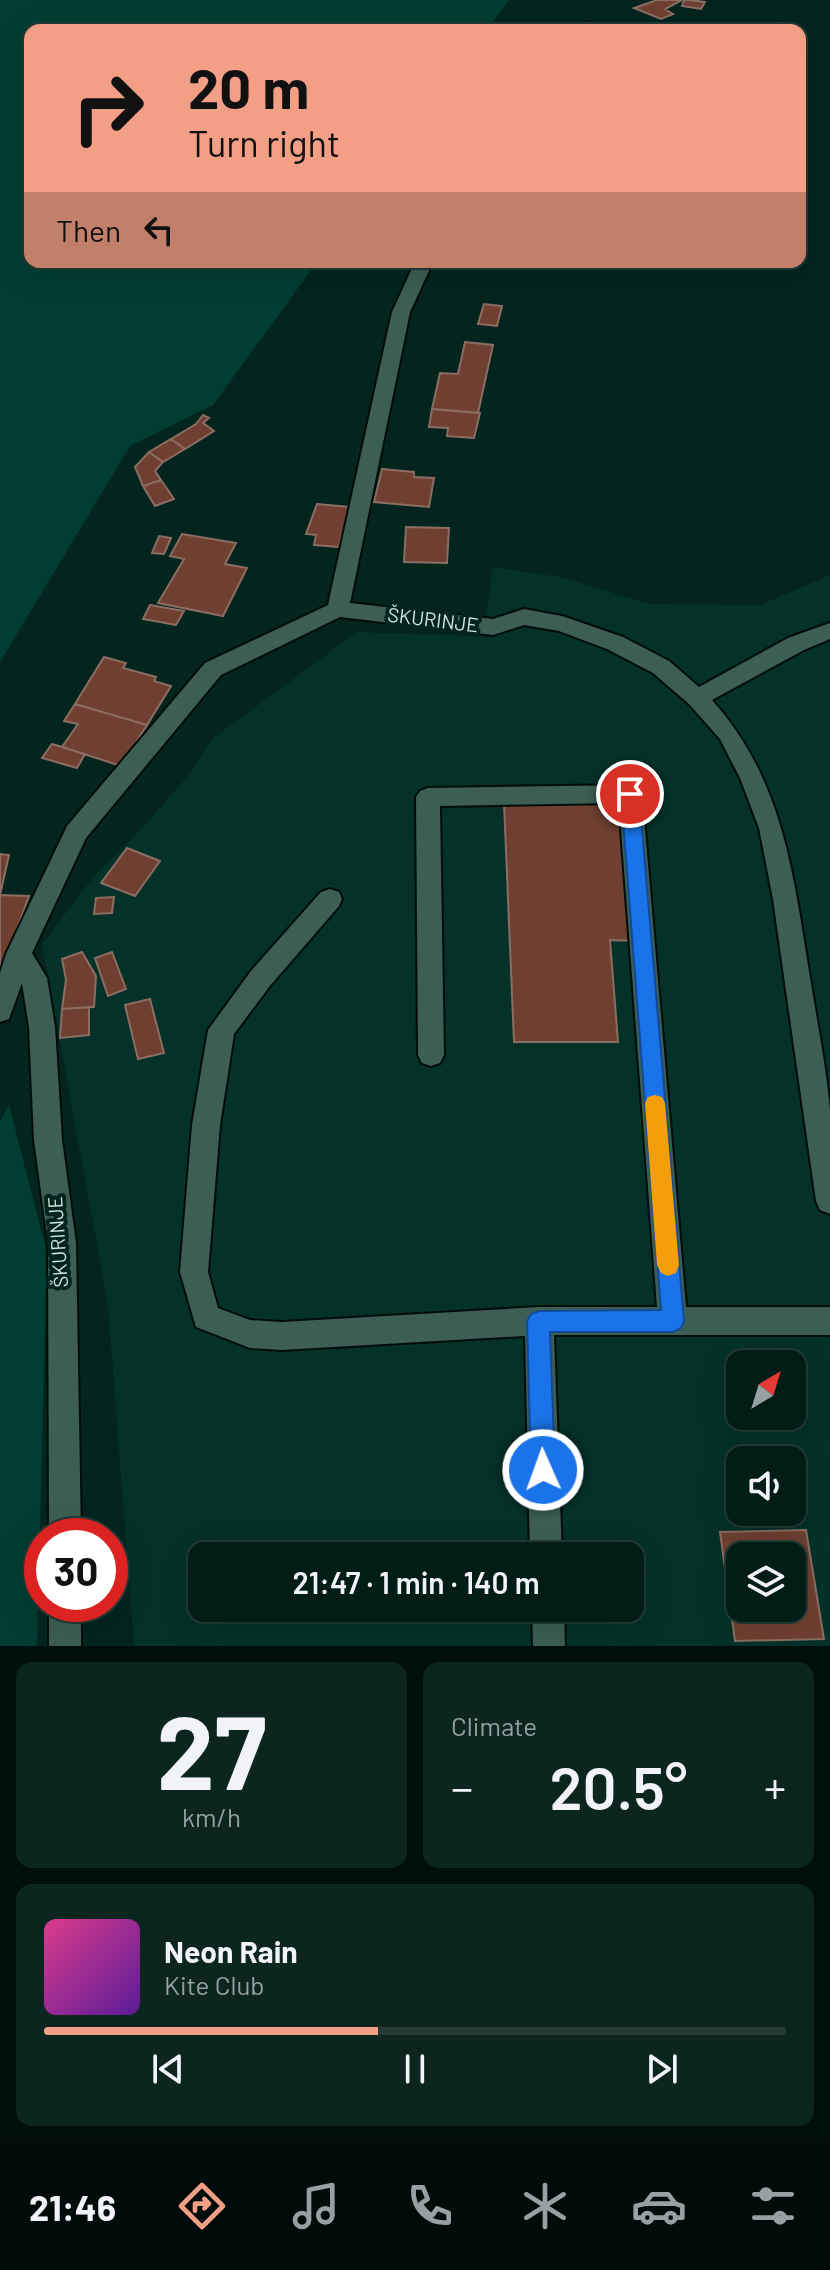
<!DOCTYPE html>
<meta charset="utf-8">
<style>
:root{--surface:#021c16;--page:#0c251f;--text:#f1f3f6;--muted:#96a1a1;--line:#233a35;--accent:#f39f85}
body{margin:0;font-family:Barlow,sans-serif;background:var(--page);color:var(--text);height:100vh;display:flex;flex-direction:column;font-size:30px;white-space:nowrap}
*{box-sizing:border-box;margin:0}
p{font-size:26px;color:var(--muted)}
.icon{flex:none;width:44px;height:44px;fill:none;stroke:currentColor;stroke-width:2;stroke-linecap:round;stroke-linejoin:round}
.map{position:relative;height:1646px;overflow:hidden}
.drawer{display:flex;flex-direction:column;gap:16px;padding:16px;background:#010f0c;flex:1}
.drawer>*{flex:none}
.top-card{position:absolute;left:24px;top:24px;width:782px;height:244px;border-radius:16px;box-shadow:0 8px 32px #0002,0 0 0 2px var(--line);background:#f39f85;color:#111;overflow:hidden}
.needle{width:52px;rotate:38deg}
.buttons{position:absolute;left:726px;top:1350px;display:grid;gap:16px}
.buttons a{display:grid;place-items:center;width:80px;height:80px;border-radius:16px;background:var(--surface);box-shadow:0 8px 32px #0002,0 0 0 2px var(--line);font-size:40px}
.speed{position:absolute;left:24px;top:1518px;display:flex;gap:16px;font-size:40px;font-weight:700;text-align:center}
.speed>*{display:grid;place-content:center;width:104px;height:104px;border-radius:50%;background:var(--surface);box-shadow:0 8px 32px #0002,0 0 0 2px var(--line);line-height:1}
.speed .limit{border:12px solid #d22;background:#fff;color:#111}
.pin{position:absolute;display:grid;place-items:center;width:68px;height:68px;color:#fff;margin:-34px;border:4px solid #fff;border-radius:50%;box-shadow:0 2px 8px #0007}
.me{position:absolute;width:88px;margin:-44px;rotate:358deg;stroke-linejoin:round;filter:drop-shadow(0 0 6px #0008)}
.turn{display:flex;align-items:center;gap:28px;height:168px;padding:0 32px;font-size:36px}
.turn .icon{width:104px;height:104px;stroke-width:2.5}
.turn b{display:block;font-size:56px;line-height:68px}
.then{display:flex;align-items:center;height:76px;padding:0 32px;background:#0003;gap:16px;font-size:30px}
.big{font-size:60px;font-weight:600;line-height:1.1}
.drawer .card{flex:1;display:flex;flex-direction:column;justify-content:center;gap:12px;min-width:0;padding:0 28px;border-radius:16px;background:var(--page)}
.drawer .dial{align-items:center;gap:0}
.dial b{font-size:104px;line-height:1}
.song{display:flex;align-items:center;gap:24px}
.cover{width:96px;height:96px;border-radius:12px;background:linear-gradient(135deg,hsl(330 70% 55%),hsl(270 70% 35%))}
.played{height:8px;border-radius:4px;background:linear-gradient(90deg,var(--accent) 45%,var(--line) 45%)}
.keys{display:flex;justify-content:space-around;direction:ltr}
.heat{display:flex;justify-content:space-between;align-items:center;font-size:44px;direction:ltr}
.drawer .tiles{flex:1;display:grid;gap:16px;grid-template-columns:1fr 1fr}
.card:last-child{grid-column:span 2}
.trip{position:absolute;left:188px;top:1542px;width:456px;height:80px;border-radius:16px;background:var(--surface);box-shadow:0 8px 32px #0002,0 0 0 2px var(--line);font-weight:600;line-height:80px;text-align:center}
.menu{display:flex;height:128px;justify-content:space-around;align-items:center;background:#010b09;color:var(--muted)}
.menu .icon{width:56px;height:56px}
.menu .on{color:var(--accent)}
.menu b{font-size:36px;color:var(--text)}
.map>svg:first-child{display:block}
</style>
<div class="map">
<svg width="830" height="1646" viewBox="0 0 830 1646">
<rect width="100%" height="100%" fill="#03251e"/>
<path fill="#043128" fill-rule="evenodd" d="M493,567L561,577L649,604L760,605L830,575V1646H134L108,1305L42,944L91,880L148,822L192,771L212,739L357,632L483,636ZM740,1364H792V1416H740ZM740,1460H792V1512H740ZM202,1556H630V1608H202ZM740,1556H792V1608H740Z"/>
<path fill="#003d32" d="M0,0H509L487,30H30V262H317L213,405L130,446L0,662Z
M9,1105L47,1253L37,1646H0V1121Z"/>
<path fill="#6f4031" stroke="#8b6d63" stroke-width="2" fill-rule="evenodd" d="M657,0H682L665,9L673,14L661,19L634,8Z
M684,0H690L705,2L701,9L682,6Z
M484,304L502,306L497,326L478,324Z
M465,342L493,345L478,413L432,409L440,373L458,374Z
M432,409L480,413L474,438L447,436L448,428L429,427Z
M203,415L209,418L203,423L214,431L185,449L171,439L196,424Z
M171,439L185,449L163,462L149,452Z
M149,452L163,462L155,471L161,480L143,486L135,467Z
M382,469L414,472V477L434,478L429,507L374,502Z
M161,480L174,499L155,506L143,486Z
M317,504L349,507L339,547L314,545L316,535L306,534Z
M406,527L449,528L447,563L404,562Z
M182,534L236,543L225,564L247,568L223,616L158,603L184,559L170,556Z
M159,536L171,538L164,554L152,553Z
M150,605L184,611L176,625L143,619Z
M104,657L126,663L123,668L156,677L154,681L171,686L147,725L75,704Z
M75,704L147,725L121,766L62,747L78,724L64,721Z
M52,744L62,747L85,754L77,768L42,758Z
M504,803H626L639,941L610,940L618,1042H514Z
M127,848L160,861L135,896L101,883Z
M0,854L9,855L0,895L29,896L0,975Z
M114,897L112,913L94,914L96,898Z
M82,952L96,976L94,1007L62,1009L66,980L62,959Z
M112,952L126,989L108,996L95,958Z
M150,999L164,1053L138,1059L125,1005Z
M89,1007V1035L60,1038L62,1009Z
M806,1530L824,1639L735,1641L720,1532ZM740,1556H792V1608H740Z"/>
<g fill="none" stroke-linecap="round" stroke-linejoin="round">
<defs>
<path id="minor" d="M588,23L593,25L594,30H577Z
M415,262H433L410,312L350,603L493,619L524,609L562,616L623,637L669,661L699,687L788,638L830,623V639L804,650L712,700C782,778 793,872 809,971C816,1017 826,1064 830,1110C830,1144 830,1180 830,1214L820,1210L816,1201L773,899L759,828L740,778L720,739L689,704L653,673L607,649L559,631L524,625L493,635L340,617L221,675L86,838L32,953L47,978L55,1027L62,1140L76,1243L81,1536H49L48,1243L34,1140L29,1027L22,983L9,1019L0,1022V973L6,954L67,826L205,663L328,605L392,312Z
M630,785L638,788L642,794L686,1307H830V1335H554L562,1556H530L525,1336L282,1350L250,1348L196,1327L180,1272L192,1125L208,1030L251,971L321,892L330,889L339,892L342,899L339,906L269,987L234,1034L220,1125L208,1272L218,1308L250,1320L282,1322L539,1307H657L619,803L440,806L444,1055L440,1063L431,1066L422,1063L418,1055L416,797L420,791L428,788Z
M49,1604H81V1646H49Z
M532,1608H564L565,1646H533Z"/>
</defs>
<use href="#minor" stroke="#000d08" stroke-width="4"/>
<use href="#minor" fill="#3c5e54" fill-rule="evenodd"/>
</g>
<path fill="#1a73e8" stroke="#114b97" stroke-width="2" d="M630,787L639,794L684,1321L681,1328L673,1332H550L555,1470L551,1478L543,1482L534,1478L531,1470L527,1321L531,1314L539,1311L661,1310L621,794Z"/>
<path fill="#f59e0b" d="M655,1095L662,1097L665,1103L679,1265L676,1273L668,1276L661,1273L657,1265L645,1103L648,1097Z"/>
<g text-anchor="middle" stroke-width="8" stroke-linejoin="round" paint-order="stroke">
<g font-size="20" fill="#d1e4de" stroke="#03251e">
<text transform="translate(433 620) rotate(7)" y="7">ŠKURINJE</text>
<text transform="translate(58 1242) rotate(-94)" y="7">ŠKURINJE</text>
</g>
</g>
</svg>
<div class="buttons">
<a><svg class="needle" viewBox="-14 -14 28 28"><path d="M0-13l5 13h-10z" fill="#e53935"/><path d="M0 13l5-13h-10z" fill="#96a1a1"/></svg></a>
<a><svg class="icon" aria-label="sound" viewBox="0 0 24 24"><path d="M4 9h4l5-4v14l-5-4H4zM17 9q2 3 0 6"/></svg></a>
<a><svg class="icon" aria-label="layers" viewBox="0 0 24 24"><path d="M12 4l9 5-9 5-9-5zM3 14l9 5 9-5"/></svg></a>
</div>
<div class="speed"><div class="limit">30</div></div>
<div class="pin" style="left:630px;top:794px;background:#d93025"><svg class="icon" aria-label="arrive" viewBox="0 0 24 24"><path d="M6 21V4h12l-3 4 3 4H6"/></svg></div>
<svg class="me" style="left:543px;top:1470px" viewBox="-20 -20 40 40"><circle r="17" fill="#1a73e8" stroke="#fff" stroke-width="3"/><path d="M0-11L8 9 0 5-8 9z" fill="#fff"/></svg>
<div class="trip">21:47 · 1 min · 140 m</div>
<div class="top-card">
<div class="turn"><svg class="icon" aria-label="right" viewBox="0 0 24 24"><path d="M7 20v-9h11M14 6l5 5-5 5"/></svg><div><b>20 m</b>Turn right</div></div>
<div class="then">Then<svg class="icon" aria-label="left" viewBox="0 0 24 24"><path d="M17 20v-9H6M10 6l-5 5 5 5"/></svg></div>
</div>
</div>
<section class="drawer">
<div class="tiles">
<div class="card dial"><b>27</b><p>km/h</p></div>
<div class="card"><p>Climate</p>
<div class="heat"><a>−</a><b class="big">20.5°</b><a>+</a></div>
</div>
<div class="card">
<div class="song"><i class="cover"></i><div><b>Neon Rain</b><p>Kite Club</p></div></div>
<div class="played"></div>
<div class="keys"><svg class="icon" aria-label="previous" viewBox="0 0 24 24"><path d="M18 5L8 12l10 7zM5 5v14"/></svg><svg class="icon" aria-label="pause" viewBox="0 0 24 24"><path d="M8 5v14M16 5v14"/></svg><svg class="icon" aria-label="next" viewBox="0 0 24 24"><path d="M6 5l10 7-10 7zM19 5v14"/></svg></div>
</div>
</div>
</section>
<nav class="menu">
<b>21:46</b>
<svg class="icon on" aria-label="directions" viewBox="0 0 24 24"><path d="M12 3l9 9-9 9-9-9zM9 14v-3h6M13 9l2 2-2 2"/></svg>
<svg class="icon" aria-label="music" viewBox="0 0 24 24"><path d="M9 18V5l10-2v13"/><circle cx="6" cy="18" r="3"/><circle cx="16" cy="16" r="3"/></svg>
<svg class="icon" aria-label="phone" viewBox="0 0 24 24"><path d="M5 4h4l2 5-3 2q2 4 5 5l2-3 5 2v4C11 20 4 13 5 4z"/></svg>
<svg class="icon" aria-label="climate" viewBox="0 0 24 24"><path d="M12 3v18M4 7l16 10M4 17L20 7"/></svg>
<svg class="icon" aria-label="car" viewBox="0 0 24 24"><path d="M5 17H2v-5l4-1 3-4h7l3 4 3 1v5h-3M9 17h6M6 11h13"/><circle cx="7" cy="17" r="2"/><circle cx="17" cy="17" r="2"/></svg>
<svg class="icon" aria-label="filters" viewBox="0 0 24 24"><path d="M4 7h16M4 17h16"/><circle cx="9" cy="7" r="2"/><circle cx="15" cy="17" r="2"/></svg>
</nav>
